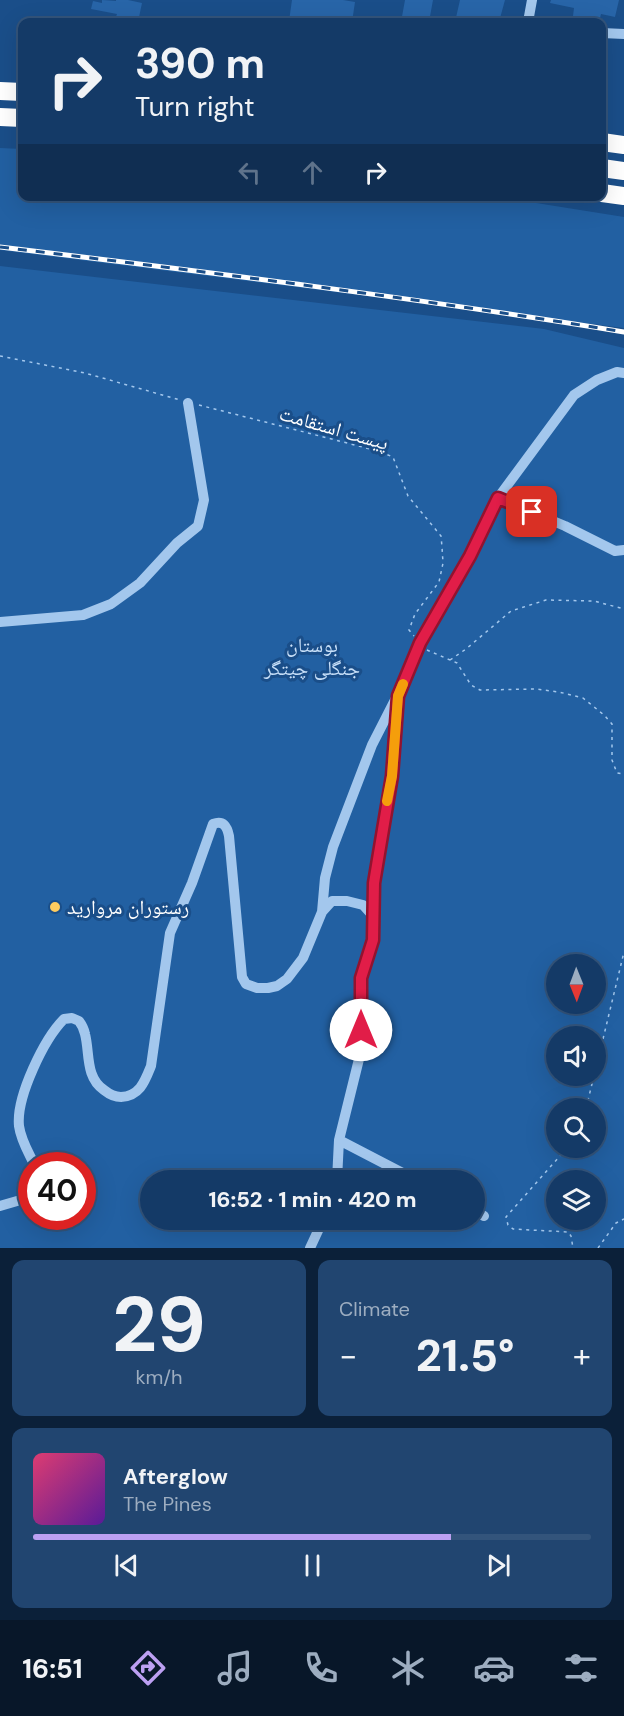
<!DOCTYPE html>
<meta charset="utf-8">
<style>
:root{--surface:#143a67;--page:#214570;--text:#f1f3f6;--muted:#9dadc0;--line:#33547b;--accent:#bca0f2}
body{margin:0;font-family:"DM Sans","Noto Naskh Arabic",sans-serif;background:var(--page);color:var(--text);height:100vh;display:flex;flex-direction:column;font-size:22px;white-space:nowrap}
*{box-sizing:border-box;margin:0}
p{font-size:20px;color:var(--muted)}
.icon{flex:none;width:33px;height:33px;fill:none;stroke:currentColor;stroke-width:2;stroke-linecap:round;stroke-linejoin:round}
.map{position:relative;height:1248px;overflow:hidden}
.panel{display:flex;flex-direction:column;gap:12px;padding:12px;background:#0b2039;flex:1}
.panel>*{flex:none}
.guide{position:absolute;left:18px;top:18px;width:588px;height:183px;border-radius:12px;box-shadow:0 6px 24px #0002,0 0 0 2px var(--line);background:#143a67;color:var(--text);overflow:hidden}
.needle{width:39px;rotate:179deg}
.tools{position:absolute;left:546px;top:954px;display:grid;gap:12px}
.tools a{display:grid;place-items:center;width:60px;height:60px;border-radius:50%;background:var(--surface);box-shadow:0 6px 24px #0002,0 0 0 2px var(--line);font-size:30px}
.speed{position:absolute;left:18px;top:1152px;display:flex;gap:12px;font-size:30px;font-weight:700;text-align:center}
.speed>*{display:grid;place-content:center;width:78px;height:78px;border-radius:50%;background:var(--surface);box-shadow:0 6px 24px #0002,0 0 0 2px var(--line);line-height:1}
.speed .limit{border:9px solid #d22;background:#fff;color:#111}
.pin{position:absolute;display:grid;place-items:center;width:51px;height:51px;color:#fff;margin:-26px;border-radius:12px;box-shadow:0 3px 9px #0006}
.me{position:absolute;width:66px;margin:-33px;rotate:0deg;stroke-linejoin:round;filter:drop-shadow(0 0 4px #0008)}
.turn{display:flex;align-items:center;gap:21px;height:126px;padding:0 18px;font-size:27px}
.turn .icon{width:78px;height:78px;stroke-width:2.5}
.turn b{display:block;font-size:42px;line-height:51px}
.lanes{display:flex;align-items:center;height:57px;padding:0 18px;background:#0003;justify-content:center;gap:30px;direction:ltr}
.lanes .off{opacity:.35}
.big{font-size:45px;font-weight:800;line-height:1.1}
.panel .tile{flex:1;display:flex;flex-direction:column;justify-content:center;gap:9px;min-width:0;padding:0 21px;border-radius:12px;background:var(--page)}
.panel .dial{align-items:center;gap:0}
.dial b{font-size:78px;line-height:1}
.song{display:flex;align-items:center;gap:18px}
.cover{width:72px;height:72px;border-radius:9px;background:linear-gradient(135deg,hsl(340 70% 55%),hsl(270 70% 35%))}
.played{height:6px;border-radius:3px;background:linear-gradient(90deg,var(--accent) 75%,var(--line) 75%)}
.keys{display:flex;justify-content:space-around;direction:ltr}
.heat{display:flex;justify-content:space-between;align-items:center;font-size:33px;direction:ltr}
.panel .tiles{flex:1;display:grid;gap:12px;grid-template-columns:1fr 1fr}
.tile:last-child{grid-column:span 2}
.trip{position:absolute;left:140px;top:1170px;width:345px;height:60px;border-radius:30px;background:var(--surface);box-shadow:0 6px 24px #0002,0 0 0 2px var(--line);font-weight:800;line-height:60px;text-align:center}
.tabs{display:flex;height:96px;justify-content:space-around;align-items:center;background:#081729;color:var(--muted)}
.tabs .icon{width:42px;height:42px}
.tabs .selected{color:var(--accent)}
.tabs b{font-size:27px;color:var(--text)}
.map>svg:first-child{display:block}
</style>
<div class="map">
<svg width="624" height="1248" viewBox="0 0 624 1248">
<rect width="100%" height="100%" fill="#1a4e89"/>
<path fill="#2260a2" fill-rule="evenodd" d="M0,148L22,149V196H493L624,217V328L0,250Z
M0,266L544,329L624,348V1248H0ZM556,964H596V1004H556ZM556,1036H596V1076H556ZM556,1108H596V1148H556ZM32,1166H82V1216H32ZM150,1180H474V1220H150ZM556,1180H596V1220H556Z"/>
<path fill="#2865a8" d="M102,0L116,1V0H128L142,3L138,22L120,21V18L116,17L117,14L91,9L93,1L102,3Z
M292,0H343L355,2L352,22H297L289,21Z
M405,0H433L429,22H401Z
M460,0H505L499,22H455Z
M551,0H619L615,17L601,14L599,22L573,16L574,8L550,3Z"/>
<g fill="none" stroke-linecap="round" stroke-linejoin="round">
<path stroke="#a3c7ed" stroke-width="1.5" stroke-dasharray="3 4.5" stroke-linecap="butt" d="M0,356L85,373L180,400
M199,405L378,451L393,457L408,496L441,536L442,547L443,563L439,582L415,614L409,630L414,636
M427,650L457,663L471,685L480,690L536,689L559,692L583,698L604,715L612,724V760L617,773L624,774
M450,660L466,649L511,611L546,600L594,601L624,609
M596,1068L624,952
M586,1108L594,1076
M567,1148L506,1217L508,1225L513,1229L568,1232L571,1236L573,1248
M598,1248L616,1223L624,1219"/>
<path stroke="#a3c7ed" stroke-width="10" d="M528,22L532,0
M602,33L624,34
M498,498L565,526L615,551L624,550
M0,622L83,615L111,604L140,583L177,543L198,526L204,500L188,403
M322,912L332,901H347L363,905L373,916
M339,1140L416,1180
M35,1166C29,1153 21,1141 19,1126C16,1097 44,1039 64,1019L72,1018L79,1021C82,1025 84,1029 85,1034C90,1053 85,1077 104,1090C109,1094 114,1097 121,1097C140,1096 145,1081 151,1066L170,933L192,883L213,824C223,820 227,826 229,836L242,977L246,984L257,988H268L277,986L287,979L303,958L322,912L325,878L333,847L372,745L397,696
M337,1180L339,1140L361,1051V978L373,940L374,883L392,776L397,696L420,643L470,556L498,498L574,395L597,380L617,372L624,373
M0,1206L24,1199L32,1190
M474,1211L484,1216
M310,1248L323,1220"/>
<path stroke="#fff" stroke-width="18" d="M0,91L22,92
M0,117L22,118
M602,142L624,145
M602,168L624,171
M602,193L624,196"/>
<defs>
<path id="rail" d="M0,247C208,272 417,298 624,332"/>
</defs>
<use href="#rail" stroke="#fff" stroke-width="5"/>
<use href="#rail" stroke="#1a4e89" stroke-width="3" stroke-dasharray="9" stroke-linecap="butt"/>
</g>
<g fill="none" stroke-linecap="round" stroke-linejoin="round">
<defs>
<path id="route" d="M361,1030V978L373,940L374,883L392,776L398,696L420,643L470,556L498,498L532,512"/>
</defs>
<use href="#route" stroke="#92132f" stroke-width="15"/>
<use href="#route" stroke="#e11d48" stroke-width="10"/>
<path stroke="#f59e0b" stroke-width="10" d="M387,801L392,776L398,696L403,684"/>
</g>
<circle fill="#ffcc5f" stroke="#1a4e89" stroke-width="2" cx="55" cy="907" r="6"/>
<g text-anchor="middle" stroke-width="6" stroke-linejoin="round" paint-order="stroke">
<g font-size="20" fill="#fff" stroke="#1a4e89">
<text transform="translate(334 428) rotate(16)" y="7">پیست استقامت</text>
</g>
<g font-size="20" fill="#c8e0f9" stroke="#1a4e89">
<text x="312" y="652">بوستان<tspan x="312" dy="23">جنگلی چیتگر</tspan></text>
</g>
<g font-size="20" fill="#fff" stroke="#1a4e89" text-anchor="start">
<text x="67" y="914">رستوران مروارید</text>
</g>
</g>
</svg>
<div class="tools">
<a><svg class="needle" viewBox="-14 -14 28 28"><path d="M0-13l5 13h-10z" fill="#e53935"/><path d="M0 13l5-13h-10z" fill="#9dadc0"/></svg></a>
<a><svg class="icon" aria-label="sound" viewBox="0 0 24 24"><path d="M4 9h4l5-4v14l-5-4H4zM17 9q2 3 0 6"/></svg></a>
<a><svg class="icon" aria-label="search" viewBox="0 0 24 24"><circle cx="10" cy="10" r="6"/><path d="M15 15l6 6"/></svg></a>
<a><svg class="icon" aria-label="layers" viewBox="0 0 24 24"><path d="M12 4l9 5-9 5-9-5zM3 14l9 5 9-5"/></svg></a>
</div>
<div class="speed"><div class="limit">40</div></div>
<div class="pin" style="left:532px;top:512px;background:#d93025"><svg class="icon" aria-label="arrive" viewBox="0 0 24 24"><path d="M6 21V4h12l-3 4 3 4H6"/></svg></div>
<svg class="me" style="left:361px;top:1030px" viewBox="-20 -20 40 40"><circle r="19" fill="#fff"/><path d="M0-13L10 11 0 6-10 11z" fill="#e11d48"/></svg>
<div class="trip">16:52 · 1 min · 420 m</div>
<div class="guide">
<div class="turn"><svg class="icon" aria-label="right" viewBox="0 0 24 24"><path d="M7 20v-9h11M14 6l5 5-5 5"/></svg><div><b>390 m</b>Turn right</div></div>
<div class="lanes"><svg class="icon off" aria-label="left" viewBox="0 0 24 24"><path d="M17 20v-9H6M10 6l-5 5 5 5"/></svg><svg class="icon off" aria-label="ahead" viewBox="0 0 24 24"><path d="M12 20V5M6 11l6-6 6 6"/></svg><svg class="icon" aria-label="right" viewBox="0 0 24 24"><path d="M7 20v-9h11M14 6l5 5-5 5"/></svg></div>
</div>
</div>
<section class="panel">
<div class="tiles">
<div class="tile dial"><b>29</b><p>km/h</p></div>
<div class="tile"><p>Climate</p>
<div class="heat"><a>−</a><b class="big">21.5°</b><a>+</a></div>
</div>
<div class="tile">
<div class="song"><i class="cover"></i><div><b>Afterglow</b><p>The Pines</p></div></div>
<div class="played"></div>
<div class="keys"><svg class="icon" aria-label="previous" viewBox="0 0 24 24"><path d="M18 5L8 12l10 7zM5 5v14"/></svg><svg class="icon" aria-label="pause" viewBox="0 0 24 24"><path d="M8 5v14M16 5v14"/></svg><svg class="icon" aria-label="next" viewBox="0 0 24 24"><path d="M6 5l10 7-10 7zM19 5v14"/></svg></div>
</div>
</div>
</section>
<nav class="tabs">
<b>16:51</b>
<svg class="icon selected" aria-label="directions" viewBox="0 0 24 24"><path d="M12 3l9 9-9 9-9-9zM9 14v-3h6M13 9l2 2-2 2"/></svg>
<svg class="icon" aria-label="music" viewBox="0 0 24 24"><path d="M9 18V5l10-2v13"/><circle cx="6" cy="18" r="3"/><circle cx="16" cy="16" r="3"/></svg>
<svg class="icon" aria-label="phone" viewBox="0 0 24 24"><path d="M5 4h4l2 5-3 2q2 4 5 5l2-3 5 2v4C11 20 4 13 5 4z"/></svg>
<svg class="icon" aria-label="climate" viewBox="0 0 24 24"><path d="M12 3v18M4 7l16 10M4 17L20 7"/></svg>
<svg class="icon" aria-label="car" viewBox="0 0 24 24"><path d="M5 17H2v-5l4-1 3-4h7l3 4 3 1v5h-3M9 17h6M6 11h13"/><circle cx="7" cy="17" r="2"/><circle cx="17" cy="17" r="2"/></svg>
<svg class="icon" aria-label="filters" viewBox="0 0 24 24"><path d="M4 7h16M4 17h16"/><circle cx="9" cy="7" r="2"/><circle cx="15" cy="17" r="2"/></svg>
</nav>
